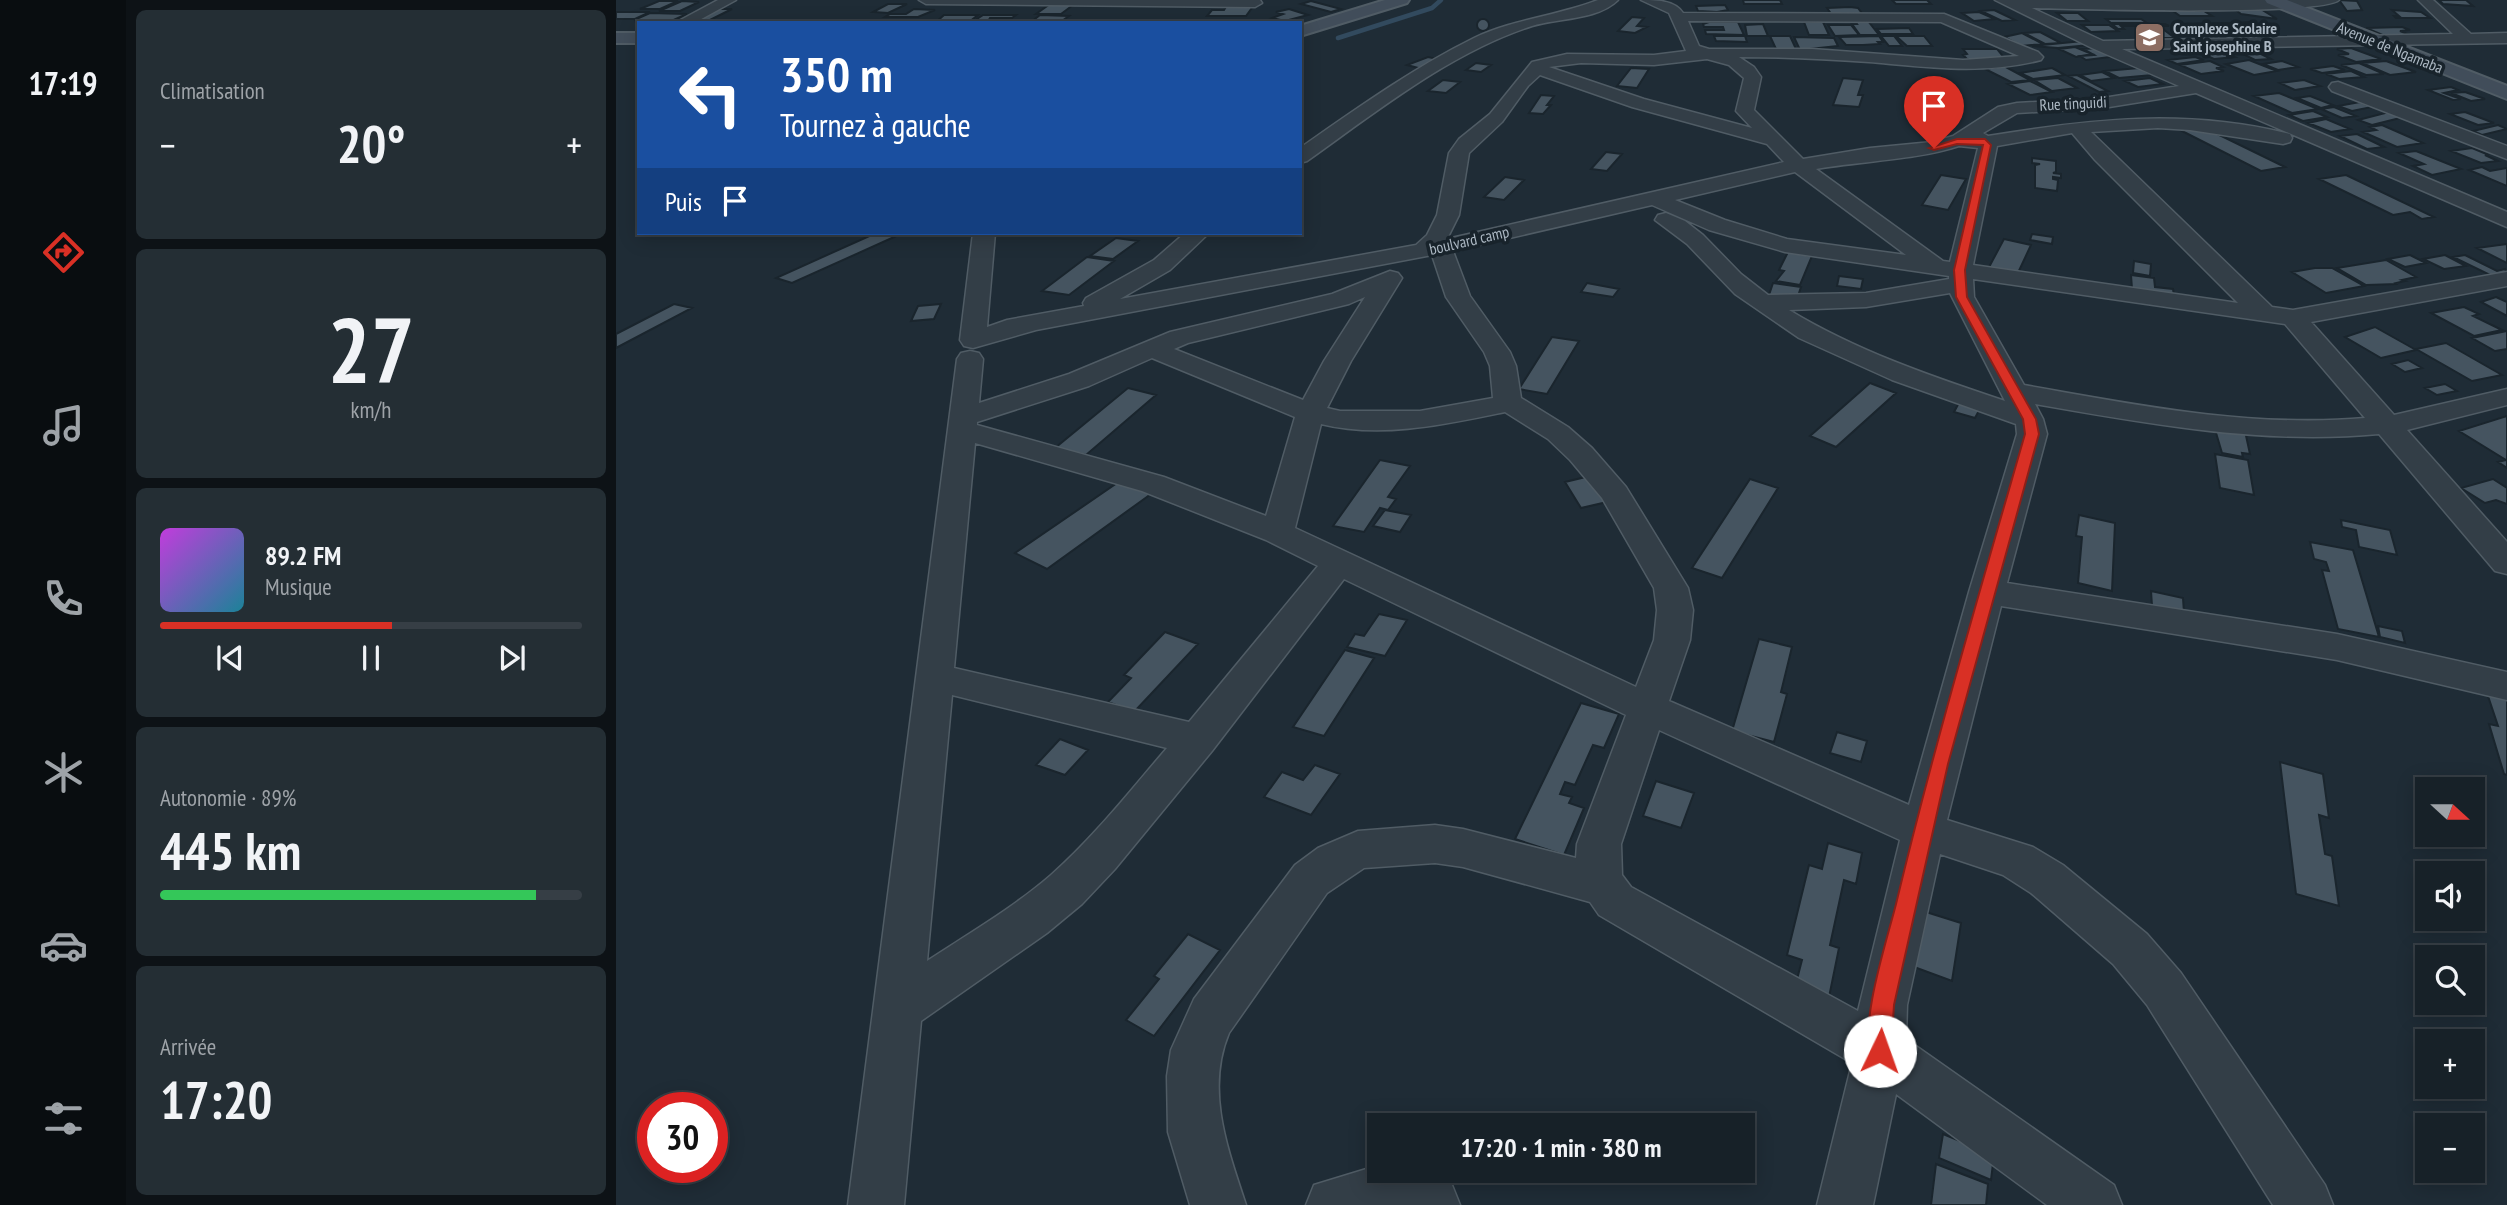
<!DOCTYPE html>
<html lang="fr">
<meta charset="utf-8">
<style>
:root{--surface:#172128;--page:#242e34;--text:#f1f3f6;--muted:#9ea3a8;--line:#363e45;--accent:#d93025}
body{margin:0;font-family:"PT Sans Narrow",sans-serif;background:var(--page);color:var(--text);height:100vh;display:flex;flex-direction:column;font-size:26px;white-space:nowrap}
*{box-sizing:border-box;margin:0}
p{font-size:23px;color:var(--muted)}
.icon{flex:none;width:38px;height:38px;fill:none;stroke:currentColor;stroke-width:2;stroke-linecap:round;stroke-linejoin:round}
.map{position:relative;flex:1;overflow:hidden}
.panel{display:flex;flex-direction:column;gap:10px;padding:10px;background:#0d1216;width:490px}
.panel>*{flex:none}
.top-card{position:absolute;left:21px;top:21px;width:665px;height:214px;border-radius:0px;box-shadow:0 4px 18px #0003,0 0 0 2px var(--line);background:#1a4fa0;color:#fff;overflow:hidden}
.needle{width:46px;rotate:111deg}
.tools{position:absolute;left:1799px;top:777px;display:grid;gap:14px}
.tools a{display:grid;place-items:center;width:70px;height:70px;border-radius:0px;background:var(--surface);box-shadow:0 4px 18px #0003,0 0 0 2px var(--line);font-size:35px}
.speed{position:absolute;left:21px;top:1092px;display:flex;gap:14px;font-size:35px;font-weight:700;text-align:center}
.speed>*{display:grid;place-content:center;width:91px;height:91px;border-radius:50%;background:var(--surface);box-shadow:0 4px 18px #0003,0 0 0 2px var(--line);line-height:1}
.speed .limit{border:10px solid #d22;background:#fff;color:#111}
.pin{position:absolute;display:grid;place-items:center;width:60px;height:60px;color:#fff;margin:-72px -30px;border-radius:50% 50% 50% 0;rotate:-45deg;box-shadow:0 0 7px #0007}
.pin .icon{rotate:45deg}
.me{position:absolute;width:77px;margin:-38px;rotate:3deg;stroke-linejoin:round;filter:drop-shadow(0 0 5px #0008)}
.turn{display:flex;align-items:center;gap:24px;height:147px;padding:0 28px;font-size:32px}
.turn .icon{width:91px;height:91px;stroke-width:2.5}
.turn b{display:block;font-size:49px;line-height:60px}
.then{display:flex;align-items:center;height:66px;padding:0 28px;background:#0003;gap:14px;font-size:26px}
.big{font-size:52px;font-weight:700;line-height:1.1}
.panel .card{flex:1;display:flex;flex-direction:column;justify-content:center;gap:10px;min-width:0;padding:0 24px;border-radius:10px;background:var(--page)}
.panel .dial{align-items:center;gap:0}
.dial b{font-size:91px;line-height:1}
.song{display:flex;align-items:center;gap:21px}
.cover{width:84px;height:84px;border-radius:10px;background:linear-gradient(135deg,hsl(290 70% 55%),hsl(190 70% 35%))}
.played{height:7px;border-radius:4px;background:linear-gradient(90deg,var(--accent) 55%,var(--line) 55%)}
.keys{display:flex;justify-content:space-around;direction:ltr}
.heat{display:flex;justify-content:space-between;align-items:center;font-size:38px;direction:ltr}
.charge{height:10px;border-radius:5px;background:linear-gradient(90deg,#34c759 89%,var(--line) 0)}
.trip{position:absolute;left:751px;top:1113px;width:388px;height:70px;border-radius:0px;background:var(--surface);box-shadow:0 4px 18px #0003,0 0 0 2px var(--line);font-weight:700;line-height:70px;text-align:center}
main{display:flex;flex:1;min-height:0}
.dock{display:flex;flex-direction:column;width:126px;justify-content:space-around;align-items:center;background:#090d10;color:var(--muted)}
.dock .icon{width:49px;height:49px}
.dock .on{color:var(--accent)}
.dock b{font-size:32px;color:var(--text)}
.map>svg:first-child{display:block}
</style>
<main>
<nav class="dock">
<b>17:19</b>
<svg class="icon on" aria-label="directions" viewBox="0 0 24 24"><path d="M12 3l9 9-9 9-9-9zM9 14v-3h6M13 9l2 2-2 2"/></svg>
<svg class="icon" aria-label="music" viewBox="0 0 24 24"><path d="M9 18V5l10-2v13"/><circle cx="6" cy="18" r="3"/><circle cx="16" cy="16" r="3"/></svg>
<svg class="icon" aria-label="phone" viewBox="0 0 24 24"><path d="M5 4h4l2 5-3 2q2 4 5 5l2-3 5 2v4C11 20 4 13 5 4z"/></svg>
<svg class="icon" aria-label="climate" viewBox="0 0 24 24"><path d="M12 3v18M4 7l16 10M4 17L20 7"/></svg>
<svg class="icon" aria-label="car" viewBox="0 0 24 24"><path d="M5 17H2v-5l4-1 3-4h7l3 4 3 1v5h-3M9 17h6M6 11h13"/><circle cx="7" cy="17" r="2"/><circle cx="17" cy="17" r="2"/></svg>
<svg class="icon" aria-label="filters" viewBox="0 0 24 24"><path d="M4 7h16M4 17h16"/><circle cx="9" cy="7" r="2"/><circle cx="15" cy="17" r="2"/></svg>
</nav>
<section class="panel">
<div class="card"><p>Climatisation</p>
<div class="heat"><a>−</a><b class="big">20°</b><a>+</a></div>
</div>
<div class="card dial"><b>27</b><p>km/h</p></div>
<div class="card">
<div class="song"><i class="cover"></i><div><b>89.2 FM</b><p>Musique</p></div></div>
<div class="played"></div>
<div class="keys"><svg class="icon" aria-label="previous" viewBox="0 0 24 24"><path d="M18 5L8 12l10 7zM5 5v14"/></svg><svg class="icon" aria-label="pause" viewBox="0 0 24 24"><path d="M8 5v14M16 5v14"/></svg><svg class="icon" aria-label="next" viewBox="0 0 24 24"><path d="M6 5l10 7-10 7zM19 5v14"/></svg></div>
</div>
<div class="card"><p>Autonomie · 89%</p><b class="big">445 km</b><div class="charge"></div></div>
<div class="card"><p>Arrivée</p><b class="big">17:20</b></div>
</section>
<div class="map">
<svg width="1891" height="1205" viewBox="0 0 1891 1205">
<rect width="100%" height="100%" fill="#1f2c36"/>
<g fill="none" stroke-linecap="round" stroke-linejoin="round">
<path stroke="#324a5e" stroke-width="4.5" d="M722,38L816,8L825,0"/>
</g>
<path fill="#455460" stroke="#1a252d" stroke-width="2" d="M1127,0H1164L1166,4H1128Z
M1276,0H1311L1315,4H1280Z
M1723,0L1741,1L1746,10L1731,11Z
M1823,0H1850L1857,6L1827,4Z
M43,1H62L44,9H24Z
M66,1L83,2L64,11H43Z
M695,1L725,9L715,12L685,4Z
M272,4H291L272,13L257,12Z
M434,4L457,5L445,14H420Z
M611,5H638L630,16H591L596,10H608Z
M1109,5L1112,10L1101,12L1082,11L1080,6Z
M1234,7L1242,8L1248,16L1216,15L1211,8Z
M1616,7L1643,8L1661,19L1625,14Z
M100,9H116L88,23H71Z
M298,9L319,10L302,17H269L274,14H290Z
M673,9L692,15L669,21L656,18L667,14L660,12Z
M1378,10L1399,20L1386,21L1365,11Z
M1776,10L1805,12L1814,18H1780L1778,16H1783Z
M1557,11H1588L1596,16H1564Z
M0,12H34L19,19H0Z
M1363,12L1379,19L1358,21L1346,13Z
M34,13L71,14L51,23L19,22L24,20H18Z
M1441,13H1462L1472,21H1451Z
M328,15H362L353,22L319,23Z
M367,15H400L396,18H374L371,23H355Z
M424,15L453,16L443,23L415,22Z
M1016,17L1028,18L1021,26L1031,27L1019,33L1002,31Z
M861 25a6 6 0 1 1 12 0a6 6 0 1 1-12 0Z
M1490,19H1525L1531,23H1495Z
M1239,21H1252L1263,35H1244L1236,24H1241Z
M1093,22H1122L1128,35L1090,34L1089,30H1108L1107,27H1088L1087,24Z
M1188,22H1207L1213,35H1193Z
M1633,22L1645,29L1653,31L1635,32L1618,23Z
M1618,23L1630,31H1594L1582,24Z
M1147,24L1152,36H1131L1129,25Z
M1496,24H1549L1553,26H1505L1508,29H1502Z
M1212,25H1235L1243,35L1219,36Z
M1466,25H1493L1502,31L1475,32Z
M1531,27H1544L1559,38H1546Z
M1786,27L1794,30L1784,31L1801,38L1776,39L1750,28Z
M1293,28L1297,34H1265L1261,29Z
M1424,32L1445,43L1429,44L1408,33Z
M1406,33L1427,44L1405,46L1388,37Z
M1098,36H1129L1131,42L1100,41Z
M1154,36H1174L1180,49H1160Z
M1263,36L1267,42H1262L1264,44L1247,45H1230L1223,37Z
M1265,36H1278L1286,46H1273Z
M1280,36H1308L1316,46H1291Z
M1178,37L1218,38L1222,46L1184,50Z
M1467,41L1474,45L1442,48L1416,46Z
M1459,47L1476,54L1460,57L1443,49Z
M1484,48L1502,56L1470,60L1464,56L1478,55L1467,49Z
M1735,48L1765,59L1740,62L1722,55L1733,54L1721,49Z
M1347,49H1381L1389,59H1351L1347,55L1351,54Z
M1635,49L1655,59L1639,60L1619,50Z
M1608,52L1619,57L1598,59L1587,54Z
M812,57L826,60L806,69L791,65Z
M1579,57L1588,60L1561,64L1552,60Z
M1633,60L1661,71L1638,75L1610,64Z
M1594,61L1607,67L1600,68L1608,71L1585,74L1564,65Z
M1666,61L1682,67L1662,70L1647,64Z
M1770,61L1800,72L1774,75L1746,63Z
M860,63L875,65L865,72L850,70Z
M1743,63L1768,74L1750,75L1725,65Z
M1388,66L1414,80L1395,82L1369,69Z
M1717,66L1729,70L1706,73L1694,69Z
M1015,68L1033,69L1021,88L1001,86Z
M1436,68L1449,75L1417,79L1404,73Z
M1523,68L1537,75L1503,78L1489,71Z
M1735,71L1748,77L1723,79L1710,74Z
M1486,72L1498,78L1475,81L1464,75Z
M1461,75L1492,91L1483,92L1452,76Z
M1227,78L1247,80L1242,95H1247L1243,107L1217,105Z
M1442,78L1461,88L1436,91L1418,80Z
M1534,78L1547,84L1522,87L1509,81Z
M827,80L844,82L830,93L812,91Z
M1688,80L1704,86L1679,90L1664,83Z
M1414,81L1436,92L1414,95L1392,84Z
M1835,87L1842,90L1828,93L1845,99L1837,100L1812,90Z
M1849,92L1869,99L1855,101L1835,93Z
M1663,93L1702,109L1676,113L1638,96Z
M925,95L938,96L931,105H935L927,114L913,113Z
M1694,96L1717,105L1705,108L1681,98Z
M1744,102L1756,107L1736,111L1722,106Z
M1718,107L1740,116L1726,118L1705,109Z
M1697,111L1711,117L1687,121L1673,115Z
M1773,112L1788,117L1756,125L1742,120Z
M1849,112L1878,123L1862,125L1834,114Z
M1710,119L1734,129L1715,132L1692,123Z
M1766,125L1807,143L1781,147L1747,132L1760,130L1754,127Z
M1882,125L1891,129L1866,135L1857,131Z
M1587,127L1669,167L1645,171L1564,130Z
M1741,134L1768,147L1751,149L1724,136Z
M1856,148L1873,155H1869L1882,161L1865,163L1835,151Z
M1800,151L1845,169L1816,175L1797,166L1808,164L1783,153Z
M990,152L1006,154L991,171L975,169Z
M1416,158L1440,161V172L1437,173L1445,174V178L1437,177V179L1442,180L1441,191L1419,188V165L1424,164L1416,163Z
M1866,167L1874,171L1891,168V186L1853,170Z
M1325,175L1350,179L1332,210L1306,205Z
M1730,175L1818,217L1806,219L1794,212L1777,215L1703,179Z
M889,177L908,180L888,200L868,197Z
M260,233H287L176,283L160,278Z
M1416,234L1437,237L1436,244L1414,240Z
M500,238L522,241L497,259L474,256Z
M1388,239L1415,245L1401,275L1372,269Z
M1891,244V263L1861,248Z
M1172,252L1196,256L1184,285L1160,281L1168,271L1163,270Z
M1794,255L1810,263L1789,267L1772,259Z
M1829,255L1850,266L1828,269L1807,259Z
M1849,255L1881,271L1889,269L1891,275L1878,277L1837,257Z
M471,257L498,261L453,295L426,291Z
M1770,260L1800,277L1786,280L1789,281L1780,283L1782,284L1750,285L1721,268Z
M1518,261L1535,264L1534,276L1517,273Z
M1699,268H1716L1748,286L1710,293L1676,272Z
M1515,275L1538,278L1539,287L1557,289L1558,295L1516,289Z
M1223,276L1247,279L1245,289L1221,286Z
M971,283L1003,289L997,297L965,292Z
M1157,283L1185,287L1181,299L1153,295Z
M1880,297L1891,302V316L1865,302Z
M58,304L76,308L0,348V334Z
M325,304L318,319L295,321L302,306Z
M1848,307L1863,314L1857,316L1886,330L1858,336L1815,313Z
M1759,327L1800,350L1765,358L1729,337Z
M1891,331V349L1879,351L1856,338Z
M936,337L963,341L931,394L903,389Z
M1830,343L1886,375L1856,381L1800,349Z
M1792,360L1806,368L1789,372L1776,364Z
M1254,383L1280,393L1220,447L1194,436Z
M1829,384L1841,391L1821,395L1809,388Z
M512,388L540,395L470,455L439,448Z
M1345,399L1366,405L1359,418L1338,412Z
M1891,416V468L1882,462L1890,460L1843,431Z
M1598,426L1629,431L1634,454L1626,453L1627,457L1606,453Z
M1599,454L1632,460L1638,495L1604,488Z
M764,460L794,466L772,497L780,499L772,510L764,508L748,532L717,526Z
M974,476L991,502L965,508L949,482Z
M1134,479L1162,488L1106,578L1076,568Z
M1877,479L1891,488V504L1880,500L1869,503L1845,488Z
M504,481L535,494L431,569L399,553Z
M769,510L795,515L784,532L757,526Z
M1463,515L1499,523L1496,591L1462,583L1466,537L1460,536Z
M1725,520L1774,530L1781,555L1743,547L1740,530L1726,527Z
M1694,542L1737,550L1763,637L1722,629L1706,570L1713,571L1710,562L1698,559Z
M1535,591L1567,598L1568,613L1536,606Z
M763,614L791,620L769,656L731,647L739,634L748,636Z
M1762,626L1786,631L1789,643L1764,637Z
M549,632L582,644L518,712L492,702L515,678L508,675Z
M1143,639L1176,647L1165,692L1171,694L1158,742L1116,731Z
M729,650L758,658L708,736L677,727Z
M1871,693L1891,697V775L1888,774L1873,724L1882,726Z
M965,703L1003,714L988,748L977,745L959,785L949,782L944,794L956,797L953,803L968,808L948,855L899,839Z
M1221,732L1251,741L1245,762L1214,753Z
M444,739L472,750L449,775L420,765Z
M1664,762L1707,774L1713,818L1703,815L1709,854L1716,856L1723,906L1680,894Z
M699,765L724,774L695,815L648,797L666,772L687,780Z
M1040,781L1078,793L1065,828L1027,816Z
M1212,843L1246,853L1240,884L1228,880L1214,945L1223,948L1211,1007L1177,995L1186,960L1171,955L1193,865L1206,869Z
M1310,912L1345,923L1336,981L1290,964L1297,927L1307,931Z
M572,934L604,950L538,1036L510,1020L543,979L538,976Z
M1327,1134L1378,1155L1375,1180L1323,1158Z
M1320,1164L1372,1184L1370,1205H1315Z"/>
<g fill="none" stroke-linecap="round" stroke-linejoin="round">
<defs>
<path id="minor" d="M102,0H120L78,23H59Z
M303,0H644L646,3L639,7L310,4Z
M982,0H1002C982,20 942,18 916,26C835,52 760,112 691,161L684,163V148C740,109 797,68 858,38C898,19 941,16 982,0Z
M1025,0C1039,0 1059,0 1067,13L1328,14L1422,52L1427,57L1425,60C1366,75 1311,67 1253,62C1209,59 1166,57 1123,57L1138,67L1145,77L1138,110L1187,159L1254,148L1316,142L1337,136L1382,107L1401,103L1487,98L1563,86L1476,48L1379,0H1723C1706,16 1457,9 1416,8L1487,41L1837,34L1802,0H1817L1855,34L1891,33V43L1506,49L1891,212V227L1580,93L1487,108L1401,113L1367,133L1372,136C1476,119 1569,108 1674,134L1676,138L1674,142L1667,144L1574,130L1542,128L1475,132L1656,307L1677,310L1891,272V286L1695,322L1778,415L1891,389V405L1791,430L1891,542V574L1879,571L1763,434C1647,445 1533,424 1419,404L1427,419L1431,434L1391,583L1721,634L1891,672V700L1721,660L1385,606L1331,820L1417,847L1447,865L1531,934L1565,973L1709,1185L1717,1205H1657L1531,1005L1497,964L1415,893L1387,875L1324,854L1291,1005L1290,1039L1498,1185L1506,1205H1431L1280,1094L1257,1205H1201L1236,1063L983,915L974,902L847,867L819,863L748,868L711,893L613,1033C589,1090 612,1150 630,1205H574L552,1132L551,1076L555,1050L578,999L679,865L702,848L742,831L819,825L847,829L960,858L961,844L1010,715L728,579L596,751L499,869L466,904L431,933L305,1021L288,1205H232L341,359L345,353L354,351L363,353L367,359L363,403L453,374L554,332L716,294L774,271L782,273L786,278L735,361L711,408L724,411H804L877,398L874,366L868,352L830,297L816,255L420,330L357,348L348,346L344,340L357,233H379L371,327L391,320L468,306L467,303L470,298L538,260L569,233H593L554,270L504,299L800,245L811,235L821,215L833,153L843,139L874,114L916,62L951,54L1038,55L1070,51L1053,13ZM1072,21L1325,22L1403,56L1347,60L1196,49H1093L1083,46ZM1091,59L1113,65L1128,78L1120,111L1136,128L1028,99L933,67L965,63L1038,65ZM924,75L1016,107L1151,144L1168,162L831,239L843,215L853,153L886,122L912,86ZM1456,133L1479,160L1622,303L1357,265L1381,146ZM1343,146L1362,148L1334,262L1327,261L1200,169C1246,161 1300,160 1343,146ZM1179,172L1290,255L1171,239L1109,220L1059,200ZM1036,205L1093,230L1169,252L1333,276V279L1250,293L1152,295L1125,274L1087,235L1069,221L1050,213L1042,215L1039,220L1071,244L1119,294L1183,338L1276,380L1400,424L1401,434L1353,592L1293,805L1053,701L1074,640L1077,610L1072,588L1010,487L976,448L952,427L905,398L900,366L894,352L854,296L837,251ZM1357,279L1669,324L1749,418C1635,428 1520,405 1408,385L1358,297ZM1334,293L1389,401C1314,376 1241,351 1173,310L1250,307ZM749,297L708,361L687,400L558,349L572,343L733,304ZM536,358L679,417L650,516L548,477L361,425V422L473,386ZM889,412L932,439L954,460L986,498L1038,588L1041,610L1038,640L1020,687L679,528L705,424C766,439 830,424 889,412ZM359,443L526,491L650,540L702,566L573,722L338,668ZM336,695L551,748C514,791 478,837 435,875C397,908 352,934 311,961ZM1043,730L1284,840L1242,1011L1015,887L1006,875L1005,844Z
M1722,82L1891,146V159L1716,91L1713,87L1716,83Z
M757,1167H763V1171H799L836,1185L844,1205H690L698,1185Z"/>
<path id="secondary" d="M769,0H793L791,3L684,36V26Z
M1649,0H1671L1891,86V99L1651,3Z
M0,33H23V43H0Z"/>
</defs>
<use href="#minor" stroke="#505c65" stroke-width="3"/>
<use href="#secondary" stroke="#505c65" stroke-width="4"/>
<use href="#minor" fill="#333e47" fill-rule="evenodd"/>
<use href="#secondary" fill="#414d5a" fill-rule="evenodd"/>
</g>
<path fill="#d93025" stroke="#8d1f18" stroke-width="2" d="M1341,139H1369L1375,145L1349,270L1351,297L1420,419L1423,434L1332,764L1278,1005L1275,1051L1272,1059L1264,1063L1256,1059C1242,1027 1271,940 1280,904C1318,746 1364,590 1409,434L1407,419L1340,297L1338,270L1367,145L1341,144L1318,150L1313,148Z"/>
<defs>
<symbol id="school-square" viewBox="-11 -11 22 22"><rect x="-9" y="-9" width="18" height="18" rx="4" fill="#8d6e63" stroke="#18232b"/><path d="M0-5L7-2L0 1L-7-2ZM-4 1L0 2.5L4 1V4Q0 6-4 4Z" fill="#fff"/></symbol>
</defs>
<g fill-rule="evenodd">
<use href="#school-square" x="1516" y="20" width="35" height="35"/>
</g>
<g text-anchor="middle" stroke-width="7" stroke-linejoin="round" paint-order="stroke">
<g font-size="16" font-weight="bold" fill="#adb9c4" stroke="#18232b" text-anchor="start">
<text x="1557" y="34">Complexe Scolaire<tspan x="1557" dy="18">Saint josephine B</tspan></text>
</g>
<g font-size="16" fill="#adb9c4" stroke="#18232b">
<text transform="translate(1774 47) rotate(22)" y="6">Avenue de Ngamaba</text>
<text transform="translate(1457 103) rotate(-3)" y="6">Rue tinguidi</text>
<text transform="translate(853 240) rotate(-13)" y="6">boulvard camp</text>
</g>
</g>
</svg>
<div class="tools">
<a><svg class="needle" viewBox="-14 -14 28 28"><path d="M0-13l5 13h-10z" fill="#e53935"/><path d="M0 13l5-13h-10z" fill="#9ea3a8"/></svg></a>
<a><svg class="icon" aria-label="sound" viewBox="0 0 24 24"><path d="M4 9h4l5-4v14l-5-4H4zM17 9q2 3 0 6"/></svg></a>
<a><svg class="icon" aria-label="search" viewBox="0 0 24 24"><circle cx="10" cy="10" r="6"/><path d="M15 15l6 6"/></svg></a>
<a>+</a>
<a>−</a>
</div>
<div class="speed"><div class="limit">30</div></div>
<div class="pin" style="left:1318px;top:148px;background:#d93025"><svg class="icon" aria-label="arrive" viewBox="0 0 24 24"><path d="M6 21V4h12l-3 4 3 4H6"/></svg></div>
<svg class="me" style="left:1264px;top:1051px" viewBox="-20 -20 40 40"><circle r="19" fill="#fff"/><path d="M0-13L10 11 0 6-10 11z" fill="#d93025"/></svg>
<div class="trip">17:20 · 1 min · 380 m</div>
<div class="top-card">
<div class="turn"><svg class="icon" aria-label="left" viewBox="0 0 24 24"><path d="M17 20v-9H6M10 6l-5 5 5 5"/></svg><div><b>350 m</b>Tournez à gauche</div></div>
<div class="then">Puis<svg class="icon" aria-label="arrive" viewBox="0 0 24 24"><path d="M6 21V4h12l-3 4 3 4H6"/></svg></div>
</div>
</div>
</main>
